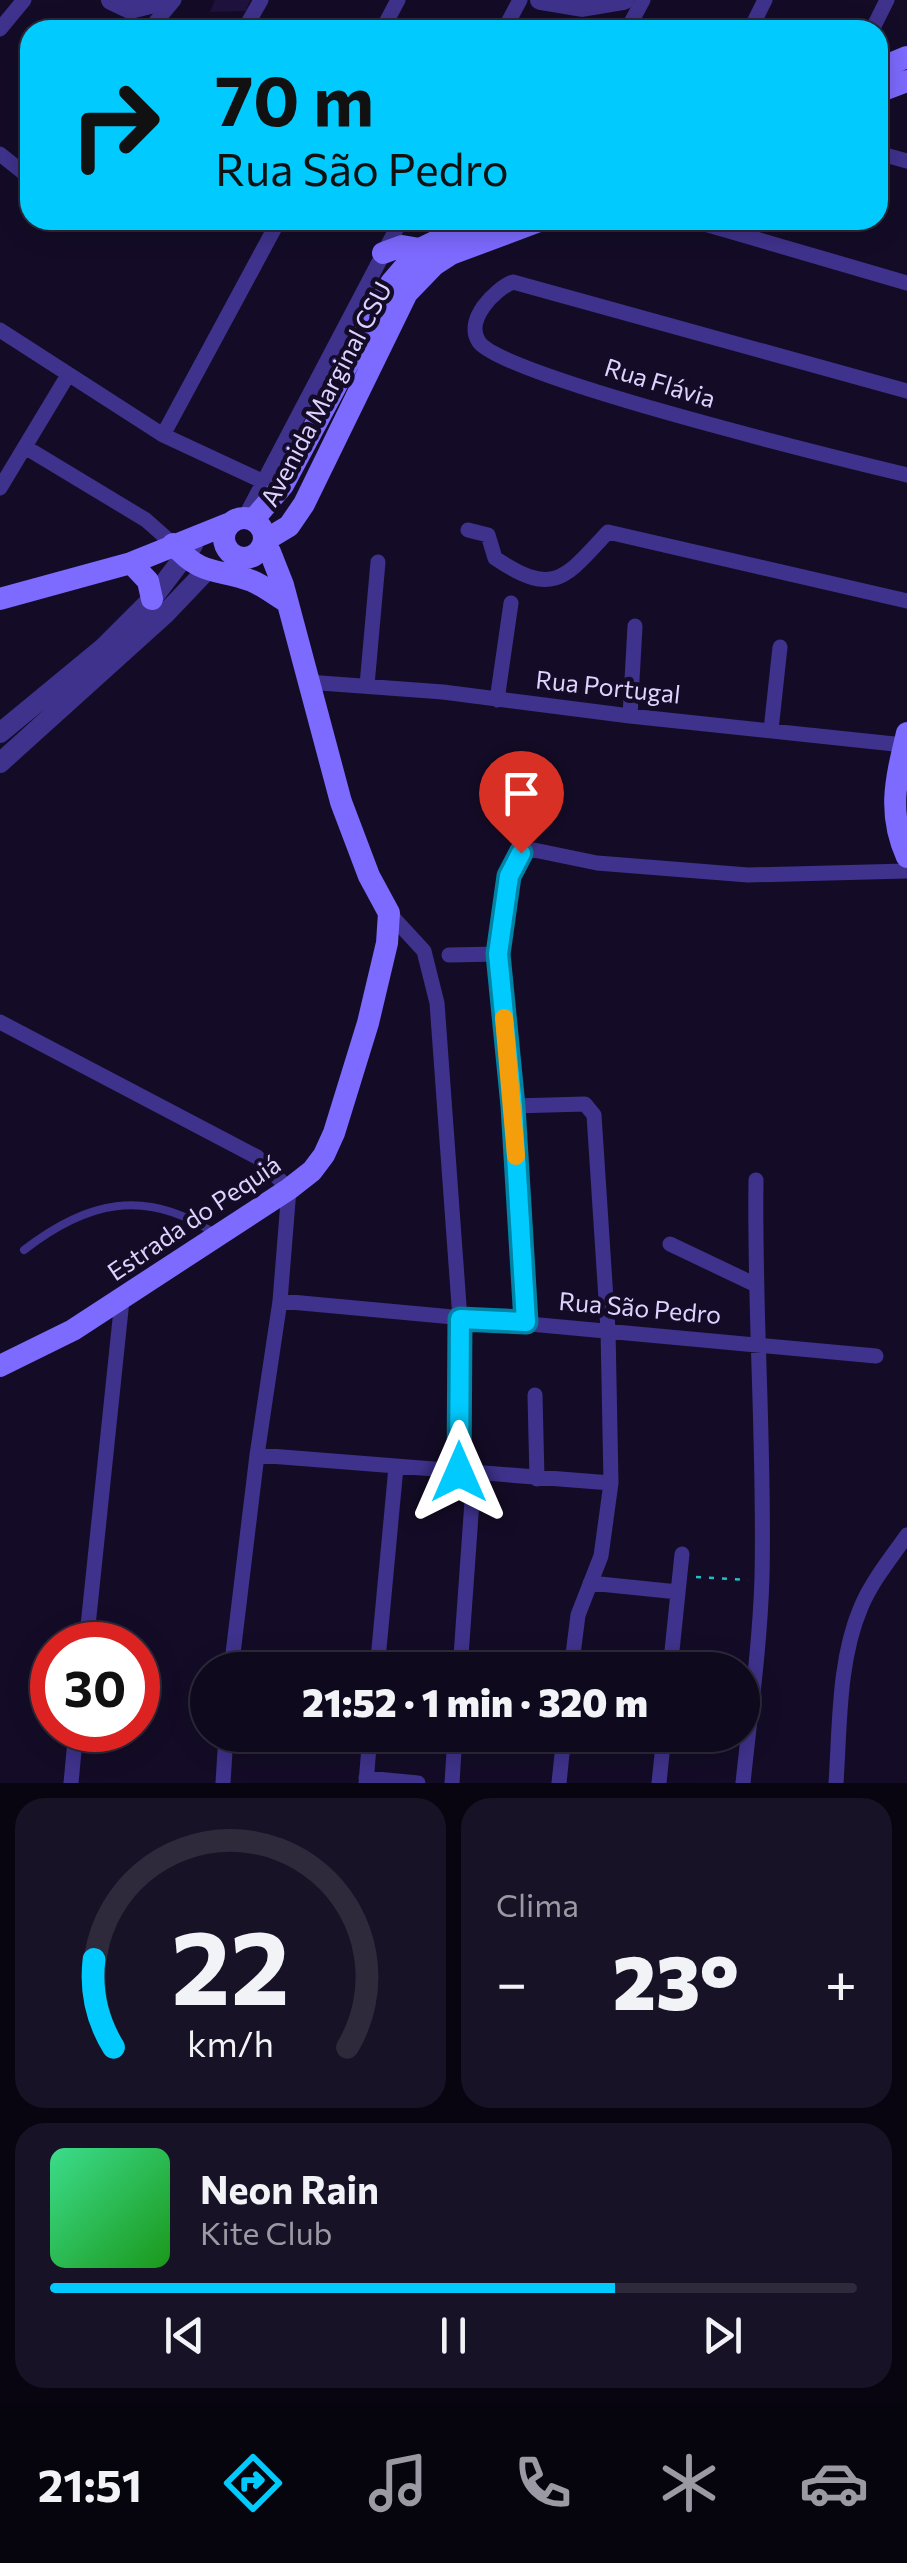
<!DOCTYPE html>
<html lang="pt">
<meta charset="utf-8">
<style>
:root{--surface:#0f091d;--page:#181226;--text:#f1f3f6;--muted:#9b9aa4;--line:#2f2a3b;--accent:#00cafe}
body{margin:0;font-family:Commissioner,sans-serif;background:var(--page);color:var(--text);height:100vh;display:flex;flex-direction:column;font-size:38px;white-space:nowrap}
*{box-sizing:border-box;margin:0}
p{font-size:32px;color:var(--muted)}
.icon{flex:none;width:55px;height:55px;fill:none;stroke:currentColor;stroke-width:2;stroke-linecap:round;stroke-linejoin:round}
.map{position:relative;height:1783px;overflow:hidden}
.drawer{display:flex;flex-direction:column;gap:15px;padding:15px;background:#080510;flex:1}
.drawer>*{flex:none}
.top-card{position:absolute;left:20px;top:20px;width:868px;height:210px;border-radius:30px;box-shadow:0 5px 25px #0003,0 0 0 2px var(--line);background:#00cafe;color:#111;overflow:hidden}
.speed{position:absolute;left:30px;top:1622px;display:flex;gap:20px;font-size:50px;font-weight:700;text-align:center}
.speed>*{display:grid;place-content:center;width:130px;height:130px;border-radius:50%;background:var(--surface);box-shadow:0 5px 25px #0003,0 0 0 2px var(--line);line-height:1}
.speed .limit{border:15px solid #d22;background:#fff;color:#111}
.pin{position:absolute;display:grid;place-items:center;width:85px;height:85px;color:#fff;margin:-102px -42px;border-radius:50% 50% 50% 0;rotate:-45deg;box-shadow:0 0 10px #0007}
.pin .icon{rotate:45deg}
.me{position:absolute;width:110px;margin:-55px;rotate:0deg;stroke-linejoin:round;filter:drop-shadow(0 0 8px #0008)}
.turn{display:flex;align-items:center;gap:35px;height:210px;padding:0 30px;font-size:45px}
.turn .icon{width:130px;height:130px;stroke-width:2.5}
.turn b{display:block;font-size:70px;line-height:85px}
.big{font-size:75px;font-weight:800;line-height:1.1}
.drawer .card{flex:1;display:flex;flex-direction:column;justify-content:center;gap:15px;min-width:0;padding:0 35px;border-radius:30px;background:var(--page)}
.drawer .dial{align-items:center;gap:0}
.dial svg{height:260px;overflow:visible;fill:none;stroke:var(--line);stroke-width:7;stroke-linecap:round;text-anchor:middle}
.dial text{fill:var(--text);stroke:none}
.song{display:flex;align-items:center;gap:30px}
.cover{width:120px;height:120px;border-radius:15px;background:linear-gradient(135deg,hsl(150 70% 55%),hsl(120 70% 35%))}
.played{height:10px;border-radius:5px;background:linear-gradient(90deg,var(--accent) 70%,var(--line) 70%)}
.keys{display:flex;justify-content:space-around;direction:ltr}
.heat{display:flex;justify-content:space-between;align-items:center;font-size:55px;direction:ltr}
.drawer .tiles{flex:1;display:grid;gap:15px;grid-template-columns:1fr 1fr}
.card:last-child{grid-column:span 2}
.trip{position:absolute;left:190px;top:1652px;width:570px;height:100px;border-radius:50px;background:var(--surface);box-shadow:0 5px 25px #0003,0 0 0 2px var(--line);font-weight:800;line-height:100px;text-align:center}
.tabs{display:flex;height:160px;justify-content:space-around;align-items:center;background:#06040c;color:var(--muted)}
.tabs .icon{width:70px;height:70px}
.tabs .active{color:var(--accent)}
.tabs b{font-size:45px;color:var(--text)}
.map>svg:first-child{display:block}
</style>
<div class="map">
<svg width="907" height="1783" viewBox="0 0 907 1783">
<rect width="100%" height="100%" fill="#140c27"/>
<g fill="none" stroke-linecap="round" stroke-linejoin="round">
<path stroke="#21bec5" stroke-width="2.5" stroke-dasharray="5 8" stroke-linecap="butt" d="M696,1577L748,1580"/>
<path stroke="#3f328c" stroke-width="8" d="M24,1250C86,1202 144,1187 214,1233"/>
<path stroke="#3f328c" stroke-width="15" d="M0,29L24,0
M149,30L174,0
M244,30L261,0
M382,30L398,0
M504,30L520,0
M627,30L643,0
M750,30L765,0
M872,30L887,0
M878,153L907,161
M0,154L30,178
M691,220L907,283
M0,330L163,435L262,481
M907,391L513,282C495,289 464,320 479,342C503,377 846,460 907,475
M163,435L279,220
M25,447L146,520L173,544
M0,488L68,375
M245,517L401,220
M468,530L488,535L495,558C554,598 565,578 608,532L907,601
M307,682L443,692L630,716L904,745
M367,685L378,562
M497,700L511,603
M630,716L635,626
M771,730L780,647
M389,913L424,951L437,1003L460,1319L459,1472
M449,955L498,954
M0,1022L257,1157L289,1189L280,1301L257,1455L231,1670
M513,1106L585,1104L594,1115L608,1330L611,1483L601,1556L578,1615L571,1670
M670,1244L754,1284
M280,1301L876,1356
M526,1322L513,1106L498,954L509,875L521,853L534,850L597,863L748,875L907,871
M535,1395L537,1479
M257,1455L611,1483
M590,1583L678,1592
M86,1645L122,1300
M377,1670L396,1467
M460,1670L474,1473
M670,1670L682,1554
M366,1778L418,1783
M71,1783L76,1730
M223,1783L226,1735
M366,1783L370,1735
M452,1783L455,1735
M559,1783L564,1735
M659,1783L664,1735
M743,1783C750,1715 760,1646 762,1577C765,1445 754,1313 756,1180
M836,1783C840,1725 838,1661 861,1607C872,1581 891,1558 907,1535"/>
<path stroke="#3f328c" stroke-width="20" d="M111,0L130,9L166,0
M540,0L582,7L624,0
M0,733L103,648L152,599L193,545
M0,763L165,614L206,571"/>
<path stroke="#7d6aff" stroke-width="22" d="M878,69L907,57
M878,92L907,81
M383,253L402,246L420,249
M224 538a20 20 0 1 1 40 0a20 20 0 1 1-40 0Z
M253,520L283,485L391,283L420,249L480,220
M264,541L289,526L304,504L407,293L434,265L451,254L542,220
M173,544C202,577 217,568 252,581C264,586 275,595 287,602
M131,563L148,581L152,599
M0,599L131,563L228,524
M907,733C896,779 887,813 907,857
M0,1366L73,1330L289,1189L312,1171L324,1155L334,1133L368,1023L387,943L389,913L369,876L341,802L283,585L270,552L263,545"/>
</g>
<path fill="#1f123d" d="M215,0H250L246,11L210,12Z"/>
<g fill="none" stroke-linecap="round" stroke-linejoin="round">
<defs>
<path id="route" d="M459,1472L460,1319L526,1322L513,1106L498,954L509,876L521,853"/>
</defs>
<use href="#route" stroke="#0083a5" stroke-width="25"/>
<use href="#route" stroke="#00cafe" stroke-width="18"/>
<path stroke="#f59e0b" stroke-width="18" d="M504,1018L516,1156"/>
</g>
<g text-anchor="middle" stroke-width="9" stroke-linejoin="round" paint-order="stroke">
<g font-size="25" fill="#ddd3ff" stroke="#140c27">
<text transform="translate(660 383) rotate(17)" y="9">Rua Flávia</text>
<text transform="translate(326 394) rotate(-62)" y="9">Avenida Marginal CSU</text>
<text transform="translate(608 687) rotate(6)" y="9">Rua Portugal</text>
<text transform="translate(194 1218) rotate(-34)" y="9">Estrada do Pequiá</text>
<text transform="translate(640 1308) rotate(5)" y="9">Rua São Pedro</text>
</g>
</g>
</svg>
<div class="speed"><div class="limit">30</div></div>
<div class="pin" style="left:521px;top:853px;background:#d93025"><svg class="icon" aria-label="arrive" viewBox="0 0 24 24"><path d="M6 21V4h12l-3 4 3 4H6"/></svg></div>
<svg class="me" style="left:459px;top:1472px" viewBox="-20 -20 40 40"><path d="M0-17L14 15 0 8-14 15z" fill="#00cafe" stroke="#fff" stroke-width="4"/></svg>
<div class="trip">21:52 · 1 min · 320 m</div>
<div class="top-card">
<div class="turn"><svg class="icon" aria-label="right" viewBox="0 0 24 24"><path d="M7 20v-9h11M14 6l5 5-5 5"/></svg><div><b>70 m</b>Rua São Pedro</div></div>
</div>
</div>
<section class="drawer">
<div class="tiles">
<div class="card dial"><svg viewBox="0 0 100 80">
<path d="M14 69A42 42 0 1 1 86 69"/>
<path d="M14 69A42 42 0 0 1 8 42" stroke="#00cafe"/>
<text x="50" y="56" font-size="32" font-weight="700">22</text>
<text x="50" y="72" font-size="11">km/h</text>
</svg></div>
<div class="card"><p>Clima</p>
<div class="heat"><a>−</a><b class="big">23°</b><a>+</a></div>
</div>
<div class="card">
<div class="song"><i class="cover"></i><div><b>Neon Rain</b><p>Kite Club</p></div></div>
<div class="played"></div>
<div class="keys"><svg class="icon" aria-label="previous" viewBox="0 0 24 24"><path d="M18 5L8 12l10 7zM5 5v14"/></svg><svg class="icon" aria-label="pause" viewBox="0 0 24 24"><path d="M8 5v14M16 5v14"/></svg><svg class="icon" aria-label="next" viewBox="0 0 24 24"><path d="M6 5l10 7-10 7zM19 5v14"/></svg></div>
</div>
</div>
</section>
<nav class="tabs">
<b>21:51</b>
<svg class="icon active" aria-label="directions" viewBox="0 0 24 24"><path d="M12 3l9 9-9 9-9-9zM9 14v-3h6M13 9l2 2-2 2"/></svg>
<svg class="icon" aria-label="music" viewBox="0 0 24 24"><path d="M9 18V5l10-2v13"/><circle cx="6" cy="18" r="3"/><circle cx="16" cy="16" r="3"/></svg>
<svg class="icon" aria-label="phone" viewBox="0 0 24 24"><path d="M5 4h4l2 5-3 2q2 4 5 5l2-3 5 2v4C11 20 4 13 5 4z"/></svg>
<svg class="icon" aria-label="climate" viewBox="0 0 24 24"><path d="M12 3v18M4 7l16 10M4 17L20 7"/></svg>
<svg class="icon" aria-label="car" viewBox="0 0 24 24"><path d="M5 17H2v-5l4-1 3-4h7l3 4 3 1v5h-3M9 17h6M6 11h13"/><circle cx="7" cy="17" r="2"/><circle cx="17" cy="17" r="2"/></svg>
</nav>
